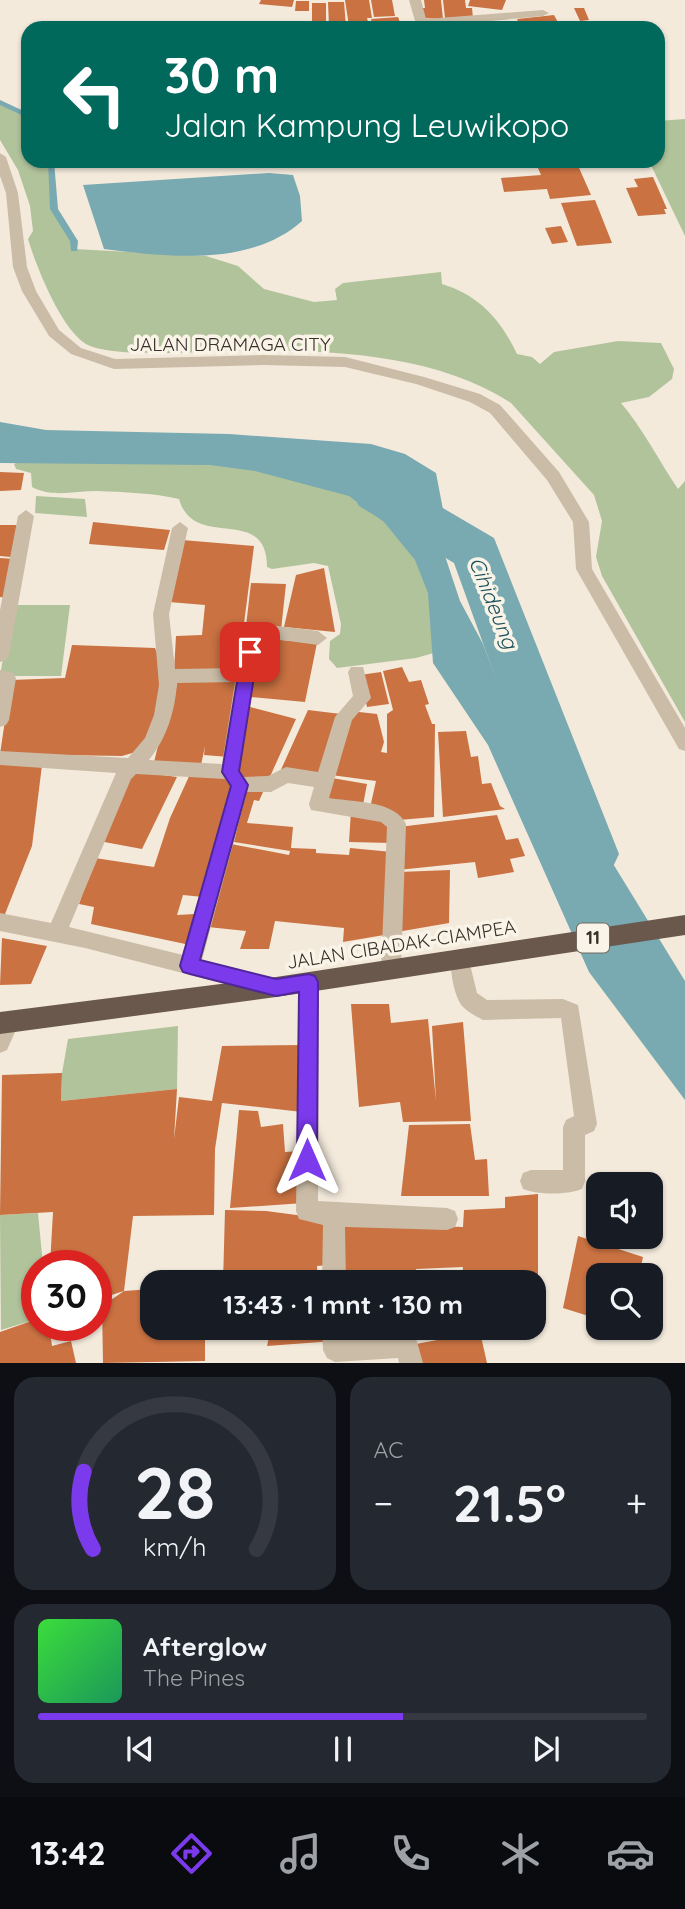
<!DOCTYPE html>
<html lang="id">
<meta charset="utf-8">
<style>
:root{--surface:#171b24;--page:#242831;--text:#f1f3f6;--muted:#9ea1a6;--line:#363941;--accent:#7c3aed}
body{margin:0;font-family:Quicksand,sans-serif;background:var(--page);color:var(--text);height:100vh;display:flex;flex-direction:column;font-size:26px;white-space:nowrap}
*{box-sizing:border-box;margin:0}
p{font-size:23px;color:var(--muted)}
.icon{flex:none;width:38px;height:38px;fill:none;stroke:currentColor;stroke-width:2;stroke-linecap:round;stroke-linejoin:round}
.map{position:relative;height:1363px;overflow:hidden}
.panel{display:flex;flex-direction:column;gap:14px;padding:14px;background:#0d0f14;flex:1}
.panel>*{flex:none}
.banner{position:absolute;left:21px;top:21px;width:644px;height:147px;border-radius:21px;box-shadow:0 2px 5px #0004;background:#00695c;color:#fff;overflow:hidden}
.buttons{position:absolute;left:586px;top:1172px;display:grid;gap:14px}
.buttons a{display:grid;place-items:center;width:77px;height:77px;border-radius:14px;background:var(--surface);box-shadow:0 2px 5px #0004;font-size:35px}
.speed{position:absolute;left:21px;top:1250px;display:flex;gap:14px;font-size:35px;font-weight:700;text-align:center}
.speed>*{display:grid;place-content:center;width:91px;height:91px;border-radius:50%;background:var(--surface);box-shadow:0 2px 5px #0004;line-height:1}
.speed .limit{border:10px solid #d22;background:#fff;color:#111}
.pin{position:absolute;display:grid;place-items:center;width:60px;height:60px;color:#fff;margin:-30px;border-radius:14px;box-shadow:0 4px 10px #0006}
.me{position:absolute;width:77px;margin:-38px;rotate:0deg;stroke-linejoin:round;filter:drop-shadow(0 0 5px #0008)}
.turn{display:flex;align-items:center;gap:24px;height:147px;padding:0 28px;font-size:32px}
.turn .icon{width:91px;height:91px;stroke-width:2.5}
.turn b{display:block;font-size:49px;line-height:60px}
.big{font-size:52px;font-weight:800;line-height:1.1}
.panel .tile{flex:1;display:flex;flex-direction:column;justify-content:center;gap:10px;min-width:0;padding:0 24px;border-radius:21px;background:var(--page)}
.panel .dial{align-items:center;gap:0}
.dial svg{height:182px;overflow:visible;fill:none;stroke:var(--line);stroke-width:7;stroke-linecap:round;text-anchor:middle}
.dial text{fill:var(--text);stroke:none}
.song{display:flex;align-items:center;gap:21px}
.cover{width:84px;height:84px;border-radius:10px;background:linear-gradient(135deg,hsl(120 70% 55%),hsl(150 70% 35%))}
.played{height:7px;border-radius:4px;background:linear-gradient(90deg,var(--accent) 60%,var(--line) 60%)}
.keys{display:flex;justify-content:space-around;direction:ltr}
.heat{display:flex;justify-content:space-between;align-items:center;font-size:38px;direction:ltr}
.panel .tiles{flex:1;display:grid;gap:14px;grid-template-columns:1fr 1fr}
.tile:last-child{grid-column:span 2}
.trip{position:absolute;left:140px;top:1270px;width:406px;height:70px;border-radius:21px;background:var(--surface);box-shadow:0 2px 5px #0004;font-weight:800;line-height:70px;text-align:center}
.dock{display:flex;height:112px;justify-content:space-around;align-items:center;background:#090b0e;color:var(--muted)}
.dock .icon{width:49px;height:49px}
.dock .current{color:var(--accent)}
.dock b{font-size:32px;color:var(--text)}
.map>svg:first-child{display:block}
</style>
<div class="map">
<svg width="685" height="1363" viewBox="0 0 685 1363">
<rect width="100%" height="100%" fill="#f3eadc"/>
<path fill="#b1c39b" d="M0,102L28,116V161H51L54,209L74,241V249L206,256L238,266L264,289L314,302L337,300L335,289L343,283L441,272L442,284C479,295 501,320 517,354L532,357L540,364L554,352L618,341L661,343L674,369L672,379L649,397L621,403C642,427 659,461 678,489L685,481V722L602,576L596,557L602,521L594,495L511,403C433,352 320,349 229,351C199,352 110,358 86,344C61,329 36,266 28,239L33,231L30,206L18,170L0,140Z
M685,119V236L649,161H658V121Z
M34,454L335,471L428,560L437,652L416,658L337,668L329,659L330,641L340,634L341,624L328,566L314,563L272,569L267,567C267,503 194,552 179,499C153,493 123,492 97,491C75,491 53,498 32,487L31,473L16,469L14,464Z
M36,496L85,499L87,517L35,513Z
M12,605H70L61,676H0Z
M178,1026L177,1089L61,1101L62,1073L68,1039Z
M38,1213L43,1265H37V1319L1,1330L0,1215Z"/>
<path fill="#79a9b1" d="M269,173L293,175L300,196L302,221C251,267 167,257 104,249L83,185Z
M0,422L46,430L229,434L371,444L405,454L436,473L445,520L442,547L460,601L483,644L515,728L534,742L580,810L685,981V1100L589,972L488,745L433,663L428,593L415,560L384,522L349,496L255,471L210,465L0,463Z"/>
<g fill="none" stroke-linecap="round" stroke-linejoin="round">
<path fill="#79a9b1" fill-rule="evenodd" d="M0,100L28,113V118L0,105Z
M48,161H54L58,209L78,241L77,251H71L70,241L50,209Z"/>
<path fill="#79a9b1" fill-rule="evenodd" d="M377,475L395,480L494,538L619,854L610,873L588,880L566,873L454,563L359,506L352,493L359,480Z"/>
</g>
<path fill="#ca7242" d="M261,0H294L292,7L259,4Z
M345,0H369L372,18H367L369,25L349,26Z
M371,0H392L395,16L374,17Z
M424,0H441L443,19L421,18L418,8H425Z
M443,0H465L466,8H472L473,18H445Z
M470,0H506L502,10L468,6Z
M296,1H309V11H295Z
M328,2H344L346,27H329Z
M312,3H326V23H312Z
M574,8H584L589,20L580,21Z
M554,15L560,26L521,28L517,19Z
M398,17L401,25L373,27L371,19Z
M535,161H576L591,195L550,199L547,189L504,192L501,178L541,175Z
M653,177L667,209H664L666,214L638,216L626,188L638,187L634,179Z
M595,200L612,243L577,246L561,203Z
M561,226L568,242L552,244L545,228Z
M0,472L24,473L21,490L0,491Z
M93,522L170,530L164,550L89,544Z
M0,525H17L11,557L0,556Z
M182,540L254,546L238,670L174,671L176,636L202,635L205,605L169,602Z
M0,558L15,559L7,598L0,597Z
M324,568L335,632L284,627L296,575Z
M251,583L286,584L281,630L246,626Z
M280,640L317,643L305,702L250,697L263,641Z
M72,645L155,648L163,669L158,716L139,751L122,756L0,754L11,680L65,678Z
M402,667L409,682L421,680L429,704L425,705L432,724H435L434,817L399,820L370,808L376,781L331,775L350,711L377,714L384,742L381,752L387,753V714L393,710L383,671Z
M381,672L389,704L367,707L360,675Z
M178,678L238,679L229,757L204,755L205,746L201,765L154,762L168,706L173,705Z
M250,707L296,719L259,801L254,800L247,823L293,827L291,848L316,849V853L349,855L350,848L392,852L390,934L343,942L344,928L275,921L269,949H240L246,931L208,927L231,844L289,855L290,851L234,842L238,825L225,820L203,897L183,895L177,915L195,914L190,945L91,924L94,907L79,904L95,858L154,867L170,818L191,772L229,769Z
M308,710L341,714L322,777L279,774Z
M466,731L471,757L478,756L482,784L491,783L500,806L505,809L443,817L438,732Z
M0,763L42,765L32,846L5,914H0Z
M133,771L177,777L142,849L99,841Z
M332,778L367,784L363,805L328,801Z
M351,811L362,813L391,826L392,843L349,842Z
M497,815L506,840L518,838L525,856L510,859L514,872L478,878L475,862L398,870L399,827Z
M450,870L449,923L397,932L399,872Z
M2,938L47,946L31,984L0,985Z
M351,1004H389L391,1023L428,1019L436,1101L432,1026L463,1022L471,1121L403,1122L400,1102L359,1107Z
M304,1045L302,1112L222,1103L215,1149L214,1215L133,1216L124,1291L96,1300V1265H50L53,1212L0,1215L2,1075L62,1073L61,1101L177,1089L174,1139L179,1097L212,1101L222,1046Z
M239,1110L258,1111L261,1127L283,1124L285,1152L300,1151L304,1203L230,1208Z
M470,1124L475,1160L487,1159L489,1196H401L409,1125Z
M538,1194V1275L462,1277L463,1267L416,1269L417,1279H452V1283H342V1223L463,1227L464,1210L505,1208V1197Z
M225,1210L266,1211L327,1219L328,1265L317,1266L318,1283H223Z
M578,1236L643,1257L639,1276H598V1319L563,1308Z
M152,1289V1328H205V1361L103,1363L102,1306L124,1291Z
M37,1319V1325H49L52,1346L71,1341L76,1363H0V1332Z
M271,1328H334V1341L267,1346Z
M342,1328H453L454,1337L342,1345Z
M480,1332L487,1363H419L416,1344Z"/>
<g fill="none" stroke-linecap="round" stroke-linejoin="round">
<path fill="#cbbca7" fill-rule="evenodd" d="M409,0H421L426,19L543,10L549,13L543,16L417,28Z
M0,153L6,157L18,193L27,267L36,291L59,330L81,348L115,359L264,355L345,357L424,377L480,394L500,405L559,472L589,522L592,569L685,728V751L679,749L576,569L573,522L547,480L490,413L470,402L416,384L345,367L264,365L114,369L71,354L49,336L22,291L13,267L6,193L0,176Z
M26,510L34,516L9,655L6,660L0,662V610L18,516Z
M180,522L188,528L169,614L175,669L238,668L243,635L236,629L245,622L318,631L327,638L318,645L260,637L239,770L244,777L268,776L286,767L318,772L335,717L353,696L348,672L351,667H363L371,698L352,720L329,798C352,802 395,800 406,824L401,969L398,975L391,978L384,975L381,969L387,827L381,822L311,810L309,804L314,787L288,783L271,792H247L202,960L276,979L279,986L276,993L269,995L85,948L0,931V913L51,923L116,773L0,765V751L128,758L145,738L154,715L159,685L153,614L172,528ZM235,682L222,764L149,760C167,738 175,711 177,683ZM136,774L225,779L231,786L183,955L69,927L131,779Z
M0,670L13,673L16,678L9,720L6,725L0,727Z
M460,949L467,952L477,993L487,1000L563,999L578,1005L597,1124L594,1131L585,1135V1181L582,1189C567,1195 538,1195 523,1189L520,1181L523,1173L531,1170H563V1127L566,1120L574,1116L561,1018L483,1020C475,1016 464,1010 460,1003C453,992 448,962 453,952Z
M309,973L316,975L319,982L318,1201L447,1208L455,1211L458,1219L455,1227L447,1230L345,1227L346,1283H322L323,1225L299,1219L296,1211L299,982L302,975Z
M9,1013L16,1016L19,1023L7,1050L0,1053V1020Z
M322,1328H346V1338L408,1334L416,1338L423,1363H399L398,1358L335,1362L327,1358L323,1350Z"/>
<path fill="#6a584c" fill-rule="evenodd" d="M685,915V935L276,997L0,1034V1012L276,977Z"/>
</g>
<path fill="#7c3aed" stroke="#51269a" stroke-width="2" d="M250,646L258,652L239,771L248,785L200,960L276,979L309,974L315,976L318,982L317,1160L314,1167L307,1170L300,1167L297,1160L299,992L276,996L190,974L183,972L180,966L231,786L222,772L242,652Z"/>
<g text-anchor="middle" stroke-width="7" stroke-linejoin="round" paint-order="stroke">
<rect fill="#faf4e8" stroke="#726a62" stroke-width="2" x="577" y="923.5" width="32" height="29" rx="5"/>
<g font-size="18" font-weight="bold" fill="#382f28">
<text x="593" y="944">11</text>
</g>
<g font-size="19" fill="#382f28" stroke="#faf4e8">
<text x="230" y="351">JALAN DRAMAGA CITY</text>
<text transform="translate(401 944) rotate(-9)" y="7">JALAN CIBADAK-CIAMPEA</text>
</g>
<g font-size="21" font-style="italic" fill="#1c505b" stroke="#faf4e8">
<text transform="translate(493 603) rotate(68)" y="7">Cihideung</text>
</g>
</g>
</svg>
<div class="buttons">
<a><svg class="icon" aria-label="sound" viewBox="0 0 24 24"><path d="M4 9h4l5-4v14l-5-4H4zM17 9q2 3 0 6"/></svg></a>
<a><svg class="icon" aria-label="search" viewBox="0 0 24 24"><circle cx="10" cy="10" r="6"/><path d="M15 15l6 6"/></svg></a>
</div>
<div class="speed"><div class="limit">30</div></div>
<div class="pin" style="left:250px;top:652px;background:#d93025"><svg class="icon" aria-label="arrive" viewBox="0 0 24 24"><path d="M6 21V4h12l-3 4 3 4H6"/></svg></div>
<svg class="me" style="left:307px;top:1160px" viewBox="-20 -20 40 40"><path d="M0-17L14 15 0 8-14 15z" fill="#7c3aed" stroke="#fff" stroke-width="4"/></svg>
<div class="trip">13:43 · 1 mnt · 130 m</div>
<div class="banner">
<div class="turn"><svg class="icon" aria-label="left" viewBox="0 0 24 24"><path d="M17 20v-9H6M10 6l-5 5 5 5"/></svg><div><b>30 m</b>Jalan Kampung Leuwikopo</div></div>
</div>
</div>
<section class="panel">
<div class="tiles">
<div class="tile dial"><svg viewBox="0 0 100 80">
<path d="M14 69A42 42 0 1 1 86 69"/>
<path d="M14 69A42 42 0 0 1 10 35" stroke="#7c3aed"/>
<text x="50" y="56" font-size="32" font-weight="700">28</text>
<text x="50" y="72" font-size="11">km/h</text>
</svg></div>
<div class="tile"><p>AC</p>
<div class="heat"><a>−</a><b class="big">21.5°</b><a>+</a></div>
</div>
<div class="tile">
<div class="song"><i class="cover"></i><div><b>Afterglow</b><p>The Pines</p></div></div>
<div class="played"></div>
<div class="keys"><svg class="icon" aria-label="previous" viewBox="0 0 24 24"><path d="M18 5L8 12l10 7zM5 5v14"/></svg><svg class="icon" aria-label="pause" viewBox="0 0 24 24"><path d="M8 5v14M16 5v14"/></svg><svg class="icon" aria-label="next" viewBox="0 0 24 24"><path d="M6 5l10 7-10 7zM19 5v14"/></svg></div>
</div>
</div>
</section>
<nav class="dock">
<b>13:42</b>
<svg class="icon current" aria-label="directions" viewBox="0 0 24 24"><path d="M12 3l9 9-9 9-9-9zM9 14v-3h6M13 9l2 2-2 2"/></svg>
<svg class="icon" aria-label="music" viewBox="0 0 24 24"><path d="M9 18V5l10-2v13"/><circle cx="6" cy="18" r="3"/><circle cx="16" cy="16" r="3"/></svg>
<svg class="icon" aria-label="phone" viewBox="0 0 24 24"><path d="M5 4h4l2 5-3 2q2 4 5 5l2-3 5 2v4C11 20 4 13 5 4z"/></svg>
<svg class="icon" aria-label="climate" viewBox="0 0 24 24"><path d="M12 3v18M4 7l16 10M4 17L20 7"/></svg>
<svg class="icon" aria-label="car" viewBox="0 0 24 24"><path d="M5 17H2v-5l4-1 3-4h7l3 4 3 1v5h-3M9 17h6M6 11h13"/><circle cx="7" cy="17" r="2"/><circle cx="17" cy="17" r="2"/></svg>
</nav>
